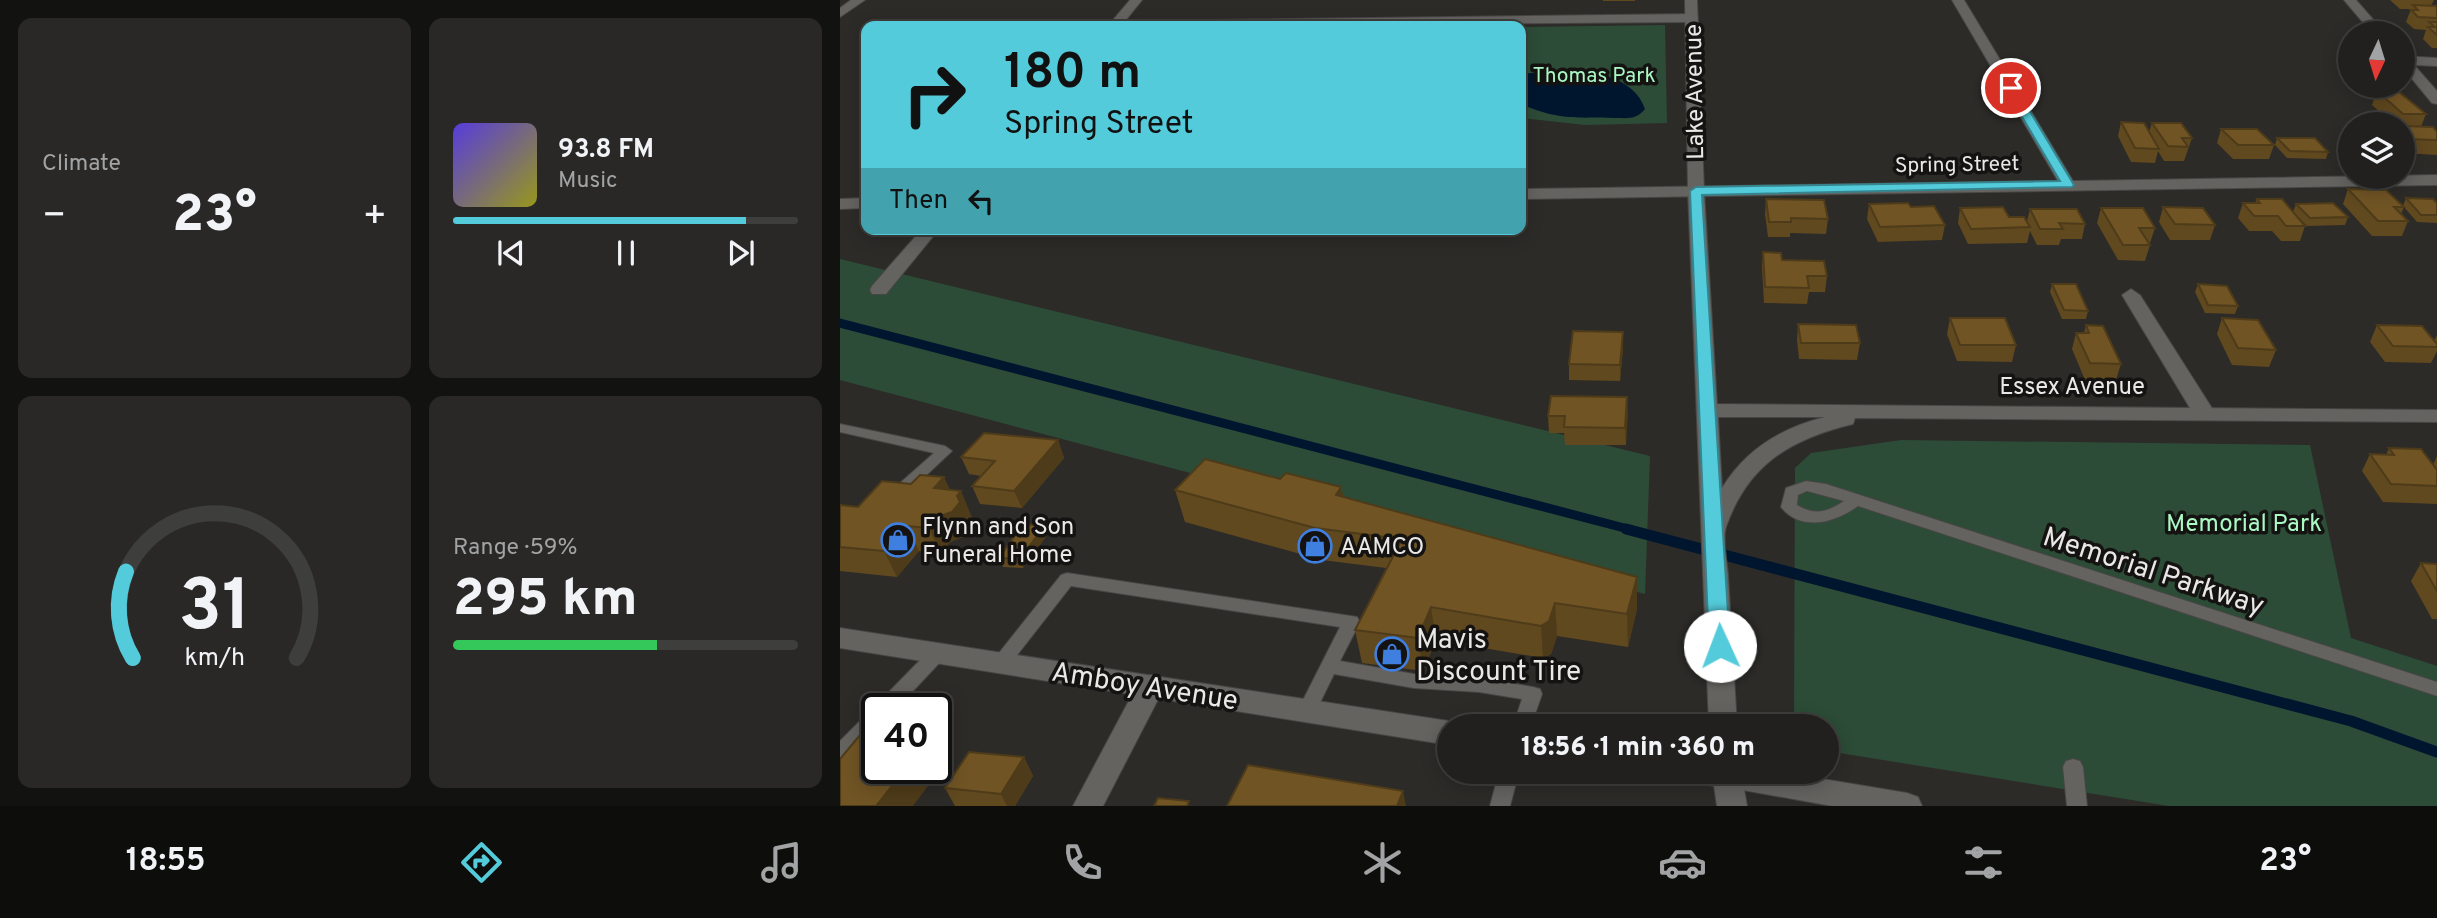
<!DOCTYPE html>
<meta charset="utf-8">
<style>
:root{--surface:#21201e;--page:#292827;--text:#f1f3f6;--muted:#a2a3a4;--line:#3e3e3c;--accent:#53cbda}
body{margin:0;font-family:Overpass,sans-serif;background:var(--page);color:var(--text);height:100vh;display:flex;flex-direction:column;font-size:26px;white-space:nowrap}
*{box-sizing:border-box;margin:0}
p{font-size:23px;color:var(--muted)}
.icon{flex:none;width:38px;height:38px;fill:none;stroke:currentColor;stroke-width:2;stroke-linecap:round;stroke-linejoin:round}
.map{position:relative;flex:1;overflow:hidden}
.panel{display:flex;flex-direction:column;gap:18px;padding:18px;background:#121210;width:840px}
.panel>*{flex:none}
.guide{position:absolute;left:21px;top:21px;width:665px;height:214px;border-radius:14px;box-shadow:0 4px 18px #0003,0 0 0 2px var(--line);background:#53cbda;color:#111;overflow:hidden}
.needle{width:46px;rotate:184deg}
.controls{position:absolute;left:1498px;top:21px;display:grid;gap:14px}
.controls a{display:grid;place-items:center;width:77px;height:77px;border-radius:50%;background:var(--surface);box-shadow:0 4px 18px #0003,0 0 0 2px var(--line);font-size:35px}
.speed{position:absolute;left:21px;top:693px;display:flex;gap:14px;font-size:35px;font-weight:700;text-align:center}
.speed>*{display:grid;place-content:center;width:91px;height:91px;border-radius:50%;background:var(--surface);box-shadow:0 4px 18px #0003,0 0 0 2px var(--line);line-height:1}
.speed .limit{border:4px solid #111;border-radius:10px;background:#fff;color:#111}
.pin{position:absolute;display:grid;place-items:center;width:60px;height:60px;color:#fff;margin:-30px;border:4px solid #fff;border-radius:50%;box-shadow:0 2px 7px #0007}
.me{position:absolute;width:77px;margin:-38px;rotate:358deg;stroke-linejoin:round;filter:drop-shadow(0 0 5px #0008)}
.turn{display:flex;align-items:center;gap:24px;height:147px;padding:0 28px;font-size:32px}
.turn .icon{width:91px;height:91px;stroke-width:2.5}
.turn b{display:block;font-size:49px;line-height:60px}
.then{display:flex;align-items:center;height:66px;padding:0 28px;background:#0003;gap:14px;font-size:26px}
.big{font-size:52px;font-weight:800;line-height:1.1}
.panel .widget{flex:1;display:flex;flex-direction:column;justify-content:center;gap:10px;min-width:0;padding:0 24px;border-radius:14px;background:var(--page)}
.panel .dial{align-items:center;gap:0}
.dial svg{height:182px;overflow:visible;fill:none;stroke:var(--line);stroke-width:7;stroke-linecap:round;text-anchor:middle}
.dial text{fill:var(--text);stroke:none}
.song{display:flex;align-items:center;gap:21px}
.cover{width:84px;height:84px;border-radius:10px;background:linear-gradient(135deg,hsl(250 70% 55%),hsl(60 70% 35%))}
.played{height:7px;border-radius:4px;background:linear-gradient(90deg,var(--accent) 85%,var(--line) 85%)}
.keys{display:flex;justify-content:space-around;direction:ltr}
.heat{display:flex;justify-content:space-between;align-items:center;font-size:38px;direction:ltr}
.charge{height:10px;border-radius:5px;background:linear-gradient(90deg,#34c759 59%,var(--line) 0)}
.panel .tiles{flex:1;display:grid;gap:18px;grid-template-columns:repeat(2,1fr)}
.trip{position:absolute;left:597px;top:714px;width:402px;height:70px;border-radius:35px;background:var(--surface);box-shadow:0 4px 18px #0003,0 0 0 2px var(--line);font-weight:800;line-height:70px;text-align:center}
.tab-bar{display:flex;height:112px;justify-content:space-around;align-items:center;background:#0d0d0c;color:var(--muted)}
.tab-bar .icon{width:49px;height:49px}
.tab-bar .on{color:var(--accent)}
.tab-bar b{font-size:32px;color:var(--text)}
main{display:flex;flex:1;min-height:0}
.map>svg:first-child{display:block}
</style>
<main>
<section class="panel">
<div class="tiles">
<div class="widget"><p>Climate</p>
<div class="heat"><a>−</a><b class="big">23°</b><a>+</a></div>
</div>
<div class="widget">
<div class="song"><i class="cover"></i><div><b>93.8 FM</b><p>Music</p></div></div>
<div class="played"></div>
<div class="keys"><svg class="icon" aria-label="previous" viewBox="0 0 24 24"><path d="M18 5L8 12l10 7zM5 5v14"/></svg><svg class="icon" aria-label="pause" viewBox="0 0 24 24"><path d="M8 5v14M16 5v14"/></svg><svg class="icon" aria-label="next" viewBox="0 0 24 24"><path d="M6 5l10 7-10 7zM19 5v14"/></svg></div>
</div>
<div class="widget dial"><svg viewBox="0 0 100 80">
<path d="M14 69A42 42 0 1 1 86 69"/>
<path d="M14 69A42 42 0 0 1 11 31" stroke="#53cbda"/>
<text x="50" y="56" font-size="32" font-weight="700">31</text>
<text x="50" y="72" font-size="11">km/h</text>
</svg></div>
<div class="widget"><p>Range · 59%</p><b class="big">295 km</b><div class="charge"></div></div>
</div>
</section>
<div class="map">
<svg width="1597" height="806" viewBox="0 0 1597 806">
<rect width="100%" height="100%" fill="#2c2b28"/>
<path fill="#2c4c37" d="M825,25L827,123L745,125L681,118V27Z
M0,259L810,456L805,594L0,380Z
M1061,440L1470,445L1511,638L1597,666V806H1329L987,751V726H954L955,468L971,453Z"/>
<path fill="#00162f" d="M701,72C736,71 791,69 805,109C796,120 788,118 775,118C735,117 720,121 681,104V74Z"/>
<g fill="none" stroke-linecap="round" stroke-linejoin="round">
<path stroke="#00162f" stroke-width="9" d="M0,323L792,530"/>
<path stroke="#00162f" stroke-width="11" d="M786,529L1511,721L1597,752"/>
<defs>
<path id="lane" d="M0,424L105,446L112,451L61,499H51L48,495L51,491L94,453L0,432Z
M966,481L986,484L1597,682V696L1018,506C996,522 962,533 941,507L946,488ZM967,491L1004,501C987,512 975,516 957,505L958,495Z
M227,573L511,616L517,617L520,622L500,661L574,674L639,678L693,687L700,689L702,694L691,726H673L682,699L639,692L574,688L494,674L474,715L467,717L460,715L458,710L500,627L231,586L167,668L161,670L155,668L152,663L155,658L221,575Z
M98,646L104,648L107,653L104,658L56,709H37V729L7,760L0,762V741L30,711L35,709L37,704L92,648Z
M1233,759L1240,761L1243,767L1247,806H1227L1223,767L1226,761Z
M659,772H679L670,806H650Z"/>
<path id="street" d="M290,0H302L285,21L852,14L858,18L852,22L268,26Z
M1112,0H1124L1233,181L1597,175V185L681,199V189L1218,181Z
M1504,0H1516L1545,33H1532Z
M1563,56L1597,58V66L1574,65L1597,91V104L1592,103L1563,68Z
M26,198V208L0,209V199Z
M82,229H99L46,294H32L30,290L32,286Z
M1291,289L1300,295L1375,413L1372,418H1356L1353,413L1282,295Z
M311,675L321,678L325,686L263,806H233L301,678Z
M873,772H941L1067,793L1078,797L1082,806H992L886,787L876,784L871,775Z"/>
<path id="secondary" d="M11,0H25L0,17V8Z
M845,0H857L864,191L877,404L1597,410V422L1015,418L1013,424C951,439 908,464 886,527C882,539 887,562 888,575C891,625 894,676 897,726H869L848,191ZM878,417H985C941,428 906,449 882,488Z
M0,628L609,721L620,726H609V745L0,648Z
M847,772H901L907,806H877L874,786L852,781Z"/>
</defs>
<use href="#lane" stroke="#474644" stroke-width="2"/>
<use href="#street" stroke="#474644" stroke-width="2"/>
<use href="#secondary" stroke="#474644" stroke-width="2"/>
<use href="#lane" fill="#646360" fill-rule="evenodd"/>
<use href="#street" fill="#646360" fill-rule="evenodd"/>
<use href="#secondary" fill="#646360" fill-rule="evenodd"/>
</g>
<path fill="#60481f" d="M763,0H795V1H763Z
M1550,0H1594L1591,6H1597V48H1592L1583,39L1586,30L1574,29L1566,22L1571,9H1560Z
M1505,47H1510V72H1509L1500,60Z
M1537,91L1586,114L1581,127L1597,132V155L1563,153V124H1553L1532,105Z
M1281,122L1309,132L1312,123L1352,138L1344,161H1324L1318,151L1315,163L1291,162L1278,136Z
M1381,129L1434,145L1429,159H1393L1377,143Z
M1437,138L1488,152L1486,159L1447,158L1435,145Z
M1508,189L1564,207L1561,214L1568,221L1562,236H1532L1503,204Z
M1566,198L1597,202V201V223L1577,222L1563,206Z
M926,199L988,219L986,234L950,233V237H928L925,214Z
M1417,199L1465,226L1460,241H1441L1432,231H1409L1398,218L1403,203H1415Z
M1029,204L1071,207L1105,225L1102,240L1038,242L1027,219Z
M1456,204L1508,217L1505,225L1467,226L1453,212Z
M1323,207L1375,225L1370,240H1330L1319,222Z
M1120,208L1187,221L1190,209L1245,224L1242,239H1221L1219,245H1197L1190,231L1187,243L1128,244L1118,223Z
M1261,208L1315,228L1310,243H1308L1310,245L1305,261L1278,260L1257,223Z
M923,252L987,276L985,292H969L967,304L924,303L922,268Z
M1212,284L1248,311L1246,319H1222L1210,292Z
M1358,284L1398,306L1395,314L1365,313L1355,292Z
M1110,318L1176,345L1172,362L1117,361L1107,334Z
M1382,318L1436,350L1429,367L1392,365L1377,334Z
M958,324L1020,343L1017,360L959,359L957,340Z
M1246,325L1281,364L1276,380H1245L1232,349L1236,333H1244Z
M1537,325L1594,341L1597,335V351L1591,363L1545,362L1530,342Z
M783,332V349L780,381L729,380V364Z
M787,397L786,445H725L724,433H709L708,416Z
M218,440L224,458L182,508L140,504L132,486L141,476L129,474L121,457Z
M1549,448L1593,465L1597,456V504L1543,502L1522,471L1530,454L1546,455Z
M440,479L501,487L503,496L797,609L788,647L717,636L711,654L703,658L596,640L583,671L522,663L515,630L546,568L482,560L345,522L335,490Z
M110,490L132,517L128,521L132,528L123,537L110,542L101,554L79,551L57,577L0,571V505L18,507Z
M207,535L183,568L163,567L159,558Z
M1581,563L1597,564V619H1592L1571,581Z
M184,757L193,776L175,806H115L105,788Z"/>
<path fill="#4e3b19" d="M783,332V349L780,381V365Z
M787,397L788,414L786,445L785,428Z
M218,440L224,458L182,508L174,491Z
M104,477L116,502L94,488Z
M501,487L507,519L496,495Z
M121,491L132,517L128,521L132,528L123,537L110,542L101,554L89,528Z
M67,526L79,551L57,577L44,551Z
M204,526L207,535L183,568L180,559Z
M797,577V609L788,647L787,614Z
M715,603L717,636L711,654L703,658L701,626Z
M591,607L596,640L583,671L578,638Z
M98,727L112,754L73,806H36L66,768H96V730Z
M184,757L193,776L175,806H167L161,794Z
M563,791L566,806H557Z"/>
<path fill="#705424" stroke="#4e3b19" stroke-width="2" d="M1573,5L1597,6V18L1578,17L1571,10H1578Z
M1589,22H1597V35L1588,27H1595Z
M1505,47H1510V55Z
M1537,91L1559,92L1586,114H1563Z
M1281,122L1304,123L1319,149L1295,148Z
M1312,123H1341L1352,138H1342L1348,147L1328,146Z
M1563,126L1593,127L1597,132V140L1563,139V130H1566Z
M1381,129H1417L1434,145H1398Z
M1437,138H1475L1488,152L1450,151Z
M1508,189L1546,190L1564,207H1554L1568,221H1538Z
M1566,198L1593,199L1597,203V215H1581Z
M926,199L984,200L988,219L951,218V222H929Z
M1417,199H1442L1465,226H1446L1438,216H1414L1403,203H1420Z
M1068,203L1071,207L1094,206L1105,225L1040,227L1029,204Z
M1493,203L1508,217L1470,218L1456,204Z
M1163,207L1169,217H1184L1190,227L1131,229L1120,208Z
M1323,207L1363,208L1375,225L1335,224Z
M1261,208H1303L1315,228H1299L1310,245H1283Z
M1190,209H1237L1245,224L1219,223L1223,229H1200Z
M923,252L941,253L942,260L984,261L987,276H967L969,288L925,287Z
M1212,284H1236L1248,311L1224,310Z
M1358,284L1387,286L1398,306L1368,305Z
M1110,318H1165L1176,345H1120Z
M1382,318L1418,320L1436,350L1398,348Z
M958,324L1016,325L1020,343H961Z
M1246,325L1263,326L1281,364L1250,363L1236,333H1249Z
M1537,325L1582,326L1597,344V347L1553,346Z
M733,331L783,332L780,365L729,364Z
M711,396L787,397L785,428L724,427L725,416H708Z
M144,433L218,440L174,491L132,486L155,461L121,457Z
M1549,448L1581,449L1597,470V486L1551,484L1530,454L1554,455Z
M365,459L440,479L446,473L501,487L496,495L797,577L787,614L715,603L709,621L701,626L591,607L578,638L515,630L562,539L475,528L335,490Z
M80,475L104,477L94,488L121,491L117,496L120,502L112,512L99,516L89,528L67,526L44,551L0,547V505L18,507L42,481L71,484Z
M183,524L204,526L180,559L159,558Z
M1581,563L1597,564V591Z
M35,717L37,718V768H66L36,806H0V759Z
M129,752L184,757L161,794L105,788Z
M408,765L563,791L557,806H387Z
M318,798L349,801L347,806H314Z"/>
<path fill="#53cbda" stroke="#36848e" stroke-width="2" d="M1171,85L1176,88L1234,185L1232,187L862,195L890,646L887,651L880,653L872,651L869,646L850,191L856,187L1220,181L1165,88Z"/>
<defs>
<symbol id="shop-ring" viewBox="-11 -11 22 22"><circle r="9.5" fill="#141312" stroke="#3f7fe0" stroke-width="1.5"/><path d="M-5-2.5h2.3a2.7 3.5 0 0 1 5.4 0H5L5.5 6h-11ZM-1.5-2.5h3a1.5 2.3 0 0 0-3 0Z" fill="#3f7fe0"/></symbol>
</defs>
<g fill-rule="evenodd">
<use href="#shop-ring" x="39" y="521" width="38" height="38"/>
<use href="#shop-ring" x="456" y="527" width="38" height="38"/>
<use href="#shop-ring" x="533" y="635" width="38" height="38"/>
</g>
<g text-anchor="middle" stroke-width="7" stroke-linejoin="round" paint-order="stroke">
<g font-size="21" fill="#aaf8c4" stroke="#141312">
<text x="754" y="82">Thomas Park</text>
</g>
<g font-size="21" fill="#e9e8e6" stroke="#141312">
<text transform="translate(1117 164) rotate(-1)" y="7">Spring Street</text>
</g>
<g font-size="24" fill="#e9e8e6" stroke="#141312">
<text transform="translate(854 92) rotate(-91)" y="8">Lake Avenue</text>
<text x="1232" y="394">Essex Avenue</text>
</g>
<g font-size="24" fill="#aaf8c4" stroke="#141312">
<text x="1404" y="531">Memorial Park</text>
</g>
<g font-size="24" fill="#e9e8e6" stroke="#141312" text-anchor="start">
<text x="82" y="534">Flynn and Son<tspan x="82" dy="28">Funeral Home</tspan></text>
<text x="500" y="554">AAMCO</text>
</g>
<g font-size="28" fill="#e9e8e6" stroke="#141312">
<text transform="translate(1314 570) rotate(18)" y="10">Memorial Parkway</text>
<text transform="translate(305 685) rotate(9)" y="10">Amboy Avenue</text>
</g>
<g font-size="28" fill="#e9e8e6" stroke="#141312" text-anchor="start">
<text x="576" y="648">Mavis<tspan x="576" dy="32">Discount Tire</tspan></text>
</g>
</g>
</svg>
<div class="controls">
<a><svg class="needle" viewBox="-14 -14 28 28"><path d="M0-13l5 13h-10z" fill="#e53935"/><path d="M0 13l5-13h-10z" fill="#a2a3a4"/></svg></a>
<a><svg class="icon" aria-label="layers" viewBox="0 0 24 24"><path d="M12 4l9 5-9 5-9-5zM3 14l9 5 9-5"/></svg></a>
</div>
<div class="speed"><div class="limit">40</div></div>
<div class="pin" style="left:1171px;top:88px;background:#d93025"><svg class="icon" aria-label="arrive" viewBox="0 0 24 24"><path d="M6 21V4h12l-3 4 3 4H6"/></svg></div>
<svg class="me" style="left:880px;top:646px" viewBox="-20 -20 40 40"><circle r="19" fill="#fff"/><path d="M0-13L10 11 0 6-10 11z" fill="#53cbda"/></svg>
<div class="trip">18:56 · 1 min · 360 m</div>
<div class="guide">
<div class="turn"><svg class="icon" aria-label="right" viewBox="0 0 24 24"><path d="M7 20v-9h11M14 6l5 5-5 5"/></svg><div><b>180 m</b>Spring Street</div></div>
<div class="then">Then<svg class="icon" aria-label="left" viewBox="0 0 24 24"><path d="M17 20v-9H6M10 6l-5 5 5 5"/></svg></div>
</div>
</div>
</main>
<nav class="tab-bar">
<b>18:55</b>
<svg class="icon on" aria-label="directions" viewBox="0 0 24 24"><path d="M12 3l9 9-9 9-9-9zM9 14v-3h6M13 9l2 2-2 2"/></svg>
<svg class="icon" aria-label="music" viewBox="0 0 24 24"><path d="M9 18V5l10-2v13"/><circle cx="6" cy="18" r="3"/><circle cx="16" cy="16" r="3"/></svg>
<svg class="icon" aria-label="phone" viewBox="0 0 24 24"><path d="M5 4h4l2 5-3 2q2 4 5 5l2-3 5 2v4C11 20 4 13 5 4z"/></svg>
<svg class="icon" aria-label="climate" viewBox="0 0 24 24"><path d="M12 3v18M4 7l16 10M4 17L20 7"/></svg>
<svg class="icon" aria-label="car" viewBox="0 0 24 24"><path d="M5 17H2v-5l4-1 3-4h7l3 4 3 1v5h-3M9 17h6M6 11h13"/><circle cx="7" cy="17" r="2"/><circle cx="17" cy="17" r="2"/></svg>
<svg class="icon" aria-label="filters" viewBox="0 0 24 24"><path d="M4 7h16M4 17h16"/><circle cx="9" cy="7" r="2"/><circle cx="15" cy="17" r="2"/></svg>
<b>23°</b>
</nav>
